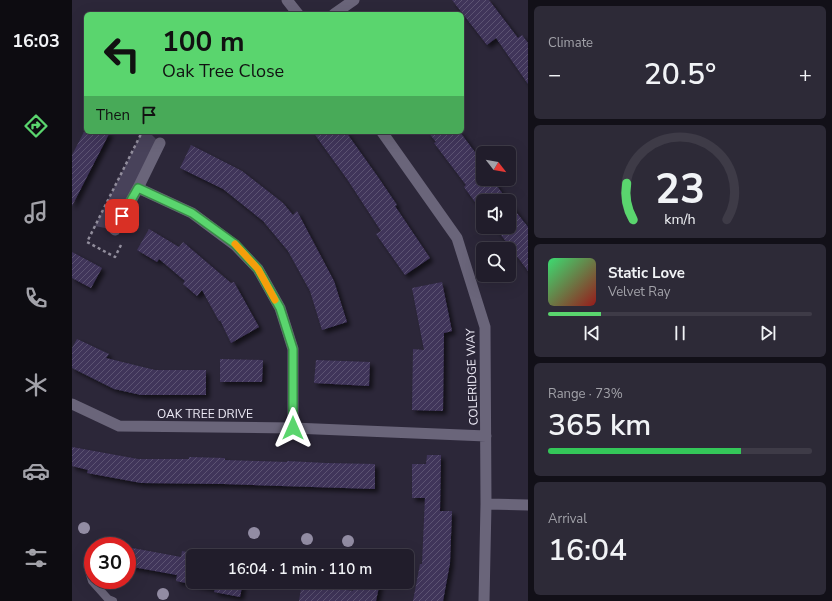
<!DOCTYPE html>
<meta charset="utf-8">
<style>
:root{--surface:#211d2b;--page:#2d2a37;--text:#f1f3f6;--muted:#a2a2a9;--line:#3e3b47;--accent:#5ad56e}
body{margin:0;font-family:"Nunito Sans",sans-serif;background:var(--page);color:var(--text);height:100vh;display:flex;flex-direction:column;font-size:15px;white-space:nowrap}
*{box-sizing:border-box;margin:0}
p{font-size:13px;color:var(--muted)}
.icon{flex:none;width:22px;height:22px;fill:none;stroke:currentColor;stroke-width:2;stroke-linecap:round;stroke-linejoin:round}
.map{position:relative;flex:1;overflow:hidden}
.sheet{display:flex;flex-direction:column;gap:6px;padding:6px;background:#121018;width:304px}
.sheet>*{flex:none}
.top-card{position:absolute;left:12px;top:12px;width:380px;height:122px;border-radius:6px;box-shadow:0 4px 16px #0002,0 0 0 1px var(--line);background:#5ad56e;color:#111;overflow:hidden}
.needle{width:26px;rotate:121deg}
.controls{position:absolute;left:404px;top:146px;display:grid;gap:8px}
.controls a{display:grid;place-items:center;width:40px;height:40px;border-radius:6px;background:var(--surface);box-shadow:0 4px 16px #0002,0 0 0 1px var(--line);font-size:20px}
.speed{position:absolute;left:12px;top:537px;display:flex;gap:8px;font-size:20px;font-weight:700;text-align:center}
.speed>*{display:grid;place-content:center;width:52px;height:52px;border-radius:50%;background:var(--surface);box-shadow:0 4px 16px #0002,0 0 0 1px var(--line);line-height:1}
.speed .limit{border:6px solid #d22;background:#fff;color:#111}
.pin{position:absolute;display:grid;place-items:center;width:34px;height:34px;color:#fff;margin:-17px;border-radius:8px;box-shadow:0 2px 6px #0006}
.me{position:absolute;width:44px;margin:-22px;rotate:0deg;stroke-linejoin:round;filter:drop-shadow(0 0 3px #0008)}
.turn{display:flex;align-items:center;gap:14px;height:84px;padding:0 12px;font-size:18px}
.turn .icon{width:52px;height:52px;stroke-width:2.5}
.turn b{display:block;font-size:28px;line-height:34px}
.then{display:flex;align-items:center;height:38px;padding:0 12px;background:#0003;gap:8px;font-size:15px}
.big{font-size:30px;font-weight:600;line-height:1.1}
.sheet .tile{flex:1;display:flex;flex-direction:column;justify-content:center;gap:6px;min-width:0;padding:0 14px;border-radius:6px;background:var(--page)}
.sheet .dial{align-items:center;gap:0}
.dial svg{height:104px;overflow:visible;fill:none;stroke:var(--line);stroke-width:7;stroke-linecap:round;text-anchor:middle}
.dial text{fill:var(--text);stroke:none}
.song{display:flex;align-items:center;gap:12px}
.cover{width:48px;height:48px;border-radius:6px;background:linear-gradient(135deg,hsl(140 70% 55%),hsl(0 70% 35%))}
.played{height:4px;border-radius:2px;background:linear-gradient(90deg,var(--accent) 20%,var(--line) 20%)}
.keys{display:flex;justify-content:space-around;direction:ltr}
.heat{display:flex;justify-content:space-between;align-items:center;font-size:22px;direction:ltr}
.charge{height:6px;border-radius:3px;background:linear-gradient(90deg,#34c759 73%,var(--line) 0)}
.trip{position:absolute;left:114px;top:549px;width:228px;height:40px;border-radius:6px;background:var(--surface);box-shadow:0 4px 16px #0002,0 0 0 1px var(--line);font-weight:600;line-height:40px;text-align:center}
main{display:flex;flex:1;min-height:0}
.tab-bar{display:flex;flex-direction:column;width:72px;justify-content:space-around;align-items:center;background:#0d0c11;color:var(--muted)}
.tab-bar .icon{width:28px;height:28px}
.tab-bar .selected{color:var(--accent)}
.tab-bar b{font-size:18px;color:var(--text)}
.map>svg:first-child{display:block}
</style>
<main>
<nav class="tab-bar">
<b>16:03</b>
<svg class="icon selected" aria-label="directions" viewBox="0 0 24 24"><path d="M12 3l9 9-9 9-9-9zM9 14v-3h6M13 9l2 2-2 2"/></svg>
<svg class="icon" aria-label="music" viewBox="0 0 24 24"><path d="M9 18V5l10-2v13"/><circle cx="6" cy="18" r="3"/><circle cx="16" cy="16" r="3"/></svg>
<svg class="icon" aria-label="phone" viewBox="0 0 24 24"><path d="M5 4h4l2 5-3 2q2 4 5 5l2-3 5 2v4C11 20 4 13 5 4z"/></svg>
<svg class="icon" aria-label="climate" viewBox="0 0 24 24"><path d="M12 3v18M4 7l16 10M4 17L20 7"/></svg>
<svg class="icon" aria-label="car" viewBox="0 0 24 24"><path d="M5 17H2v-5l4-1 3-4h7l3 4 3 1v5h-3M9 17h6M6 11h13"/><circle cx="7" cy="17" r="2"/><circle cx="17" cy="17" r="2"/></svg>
<svg class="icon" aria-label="filters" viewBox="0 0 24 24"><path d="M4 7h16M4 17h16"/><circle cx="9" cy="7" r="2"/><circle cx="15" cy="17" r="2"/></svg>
</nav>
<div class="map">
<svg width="456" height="601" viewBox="0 0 456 601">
<defs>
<pattern id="building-hatch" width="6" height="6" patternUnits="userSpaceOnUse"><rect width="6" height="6" fill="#3f345a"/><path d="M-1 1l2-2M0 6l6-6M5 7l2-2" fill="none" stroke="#5b5272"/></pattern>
<filter id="shadow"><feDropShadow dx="3.5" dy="3.5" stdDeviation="2" flood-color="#0009"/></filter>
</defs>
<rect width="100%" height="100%" fill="#2c2739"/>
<path fill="#48425a" d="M70,132H77L88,143L43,230L23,226Z"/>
<path fill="url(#building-hatch)" filter="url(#shadow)" d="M380,0H417L446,38L450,35L456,43V84L424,38L415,45Z
M12,132H38L0,206V155Z
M241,132H274L306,177L325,205L323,206L358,258L333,275L304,234L309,231L275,179Z
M356,132H388L411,163V179H420L436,201H411V213L392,187L394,185L362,143L364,142Z
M119,145L170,171L211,203L221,215L225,211L262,281L275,322L250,330L238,291L216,251L191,221L151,189L108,168Z
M437,203L456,227V271L423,227H437Z
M77,229L107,247L111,242L159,283L162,282L187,327L159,343L148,320L147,321L130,290L125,296L111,284L113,281L87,259L85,262L65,250Z
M0,252L30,268L19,288L0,278Z
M370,282L380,331L372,333L371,411L340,410L341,349L352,350L340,288Z
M5,339L37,354L34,358L83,370H134V395H69L42,389L0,368V348Z
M148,359L191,360L190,382H148Z
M244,360L298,362L297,386L242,383Z
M0,447L66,459H117V457L153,458V460L185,461L215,462V461L254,463L303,464V489L152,484L69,483L15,473L16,470L0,466Z
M355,455H369L368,511H380L378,563L371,601H341L348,564H350L353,498H340V464H354Z
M55,547L109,557L110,551L136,556H121V582H171L168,597L142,592L143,589L104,581L105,575L55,566Z
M230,582L281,591L282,582H308L304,601H227Z"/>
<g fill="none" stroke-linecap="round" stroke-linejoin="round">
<path stroke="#918d9c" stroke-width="2.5" stroke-dasharray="3 3" stroke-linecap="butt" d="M49,245L43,257L15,242L70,132"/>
<path stroke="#6a657a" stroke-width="8" d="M15,564L20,581L36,599L41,601"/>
<path stroke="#6a657a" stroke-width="11" d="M215,0L226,14
M262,14L282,0
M310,132L385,238L413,327L414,504L412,601
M66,188L120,213L163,245L186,269L208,308L221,349V428
M43,230L66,188L88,143
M0,404L47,426L221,428L414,436
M414,504L456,505"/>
</g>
<g fill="#928ca3">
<circle cx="12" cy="528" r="6"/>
<circle cx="182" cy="533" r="6"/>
<circle cx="235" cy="539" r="6"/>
<circle cx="276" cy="541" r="6"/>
<circle cx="91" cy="594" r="6"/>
</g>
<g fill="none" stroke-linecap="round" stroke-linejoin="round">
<defs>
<path id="route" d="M50,216L66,188L120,213L163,244L186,269L208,308L221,349V428"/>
</defs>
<use href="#route" stroke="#3a8a48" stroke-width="10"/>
<use href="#route" stroke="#5ad56e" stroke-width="7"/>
<path stroke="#f59e0b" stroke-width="7" d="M163,244L186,269L203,300"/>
</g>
<g text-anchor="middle" stroke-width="4" stroke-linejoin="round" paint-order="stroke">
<g font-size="12" fill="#eeebf7" stroke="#2c2739">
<text transform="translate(400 377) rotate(-92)" y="4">COLERIDGE WAY</text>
<text x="133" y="418">OAK TREE DRIVE</text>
</g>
</g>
</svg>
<div class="controls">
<a><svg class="needle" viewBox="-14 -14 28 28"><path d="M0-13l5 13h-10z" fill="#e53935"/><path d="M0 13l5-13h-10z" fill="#a2a2a9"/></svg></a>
<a><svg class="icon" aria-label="sound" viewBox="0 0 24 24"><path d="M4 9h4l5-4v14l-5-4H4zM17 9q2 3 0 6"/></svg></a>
<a><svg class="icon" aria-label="search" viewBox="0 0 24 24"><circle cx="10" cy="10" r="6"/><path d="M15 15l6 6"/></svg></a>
</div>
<div class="speed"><div class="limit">30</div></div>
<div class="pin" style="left:50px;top:216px;background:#d93025"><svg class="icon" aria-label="arrive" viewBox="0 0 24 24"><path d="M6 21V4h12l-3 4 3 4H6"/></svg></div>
<svg class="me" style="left:221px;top:428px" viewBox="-20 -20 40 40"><path d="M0-17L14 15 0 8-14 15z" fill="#5ad56e" stroke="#fff" stroke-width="4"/></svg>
<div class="trip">16:04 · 1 min · 110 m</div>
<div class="top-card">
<div class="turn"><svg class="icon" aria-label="left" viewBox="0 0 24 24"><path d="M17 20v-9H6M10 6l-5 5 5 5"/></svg><div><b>100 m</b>Oak Tree Close</div></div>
<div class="then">Then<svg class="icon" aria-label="arrive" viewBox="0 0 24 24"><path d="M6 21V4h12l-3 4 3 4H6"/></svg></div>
</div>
</div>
<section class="sheet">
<div class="tile"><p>Climate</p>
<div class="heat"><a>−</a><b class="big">20.5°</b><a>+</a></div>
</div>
<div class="tile dial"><svg viewBox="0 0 100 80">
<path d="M14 69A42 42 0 1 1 86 69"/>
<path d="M14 69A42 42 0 0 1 9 41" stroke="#5ad56e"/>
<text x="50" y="56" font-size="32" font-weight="700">23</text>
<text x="50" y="72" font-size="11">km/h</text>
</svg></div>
<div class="tile">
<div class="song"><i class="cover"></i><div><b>Static Love</b><p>Velvet Ray</p></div></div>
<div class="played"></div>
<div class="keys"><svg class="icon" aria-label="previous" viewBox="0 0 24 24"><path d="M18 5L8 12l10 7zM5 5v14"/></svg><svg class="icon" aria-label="pause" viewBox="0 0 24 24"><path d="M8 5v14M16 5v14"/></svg><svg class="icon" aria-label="next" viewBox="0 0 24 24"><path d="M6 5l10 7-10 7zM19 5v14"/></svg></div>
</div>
<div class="tile"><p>Range · 73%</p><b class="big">365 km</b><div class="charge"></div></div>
<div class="tile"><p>Arrival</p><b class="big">16:04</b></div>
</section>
</main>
